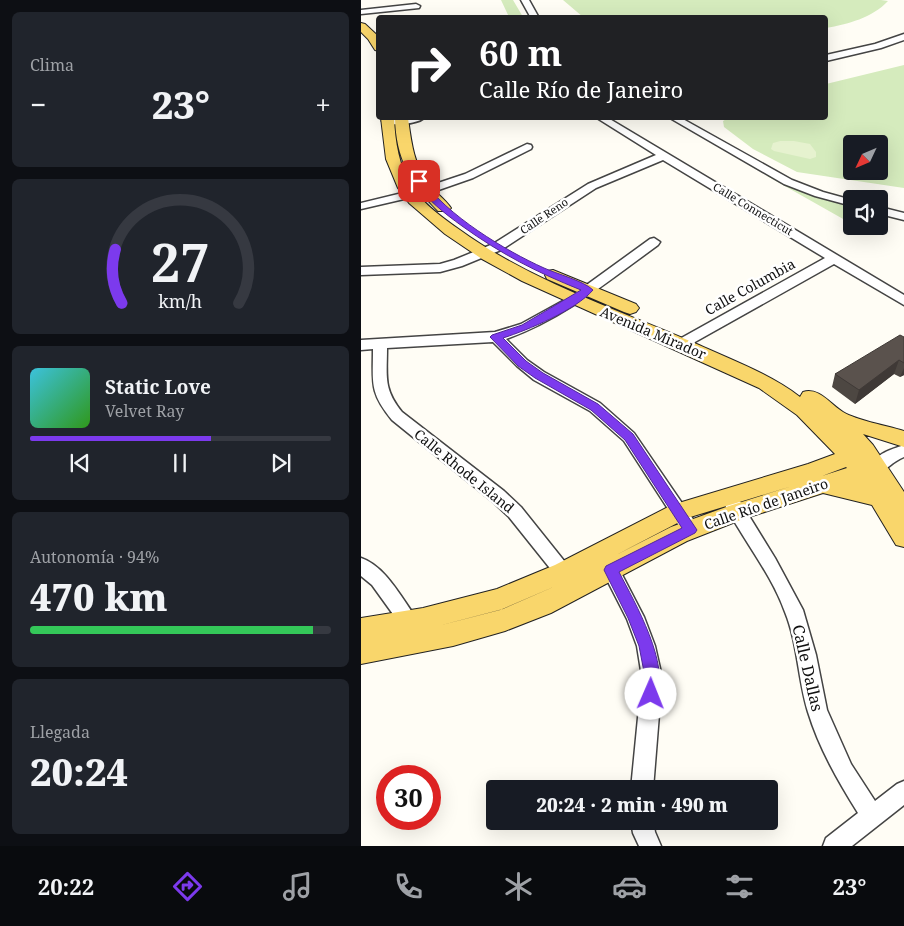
<!DOCTYPE html>
<html lang="es">
<meta charset="utf-8">
<style>
:root{--surface:#171b24;--page:#20242c;--text:#f1f3f6;--muted:#9ea1a6;--line:#363941;--accent:#7c3aed}
body{margin:0;font-family:"Noto Serif",serif;background:var(--page);color:var(--text);height:100vh;display:flex;flex-direction:column;font-size:19px;white-space:nowrap}
*{box-sizing:border-box;margin:0}
p{font-size:16px;color:var(--muted)}
.icon{flex:none;width:28px;height:28px;fill:none;stroke:currentColor;stroke-width:2;stroke-linecap:round;stroke-linejoin:round}
.map{position:relative;flex:1;overflow:hidden}
.drawer{display:flex;flex-direction:column;gap:12px;padding:12px;background:#0d0f14;width:361px}
.drawer>*{flex:none}
.top-card{position:absolute;left:15px;top:15px;width:452px;height:105px;border-radius:5px;box-shadow:0 5px 20px #0002;background:#202124;color:#fff;overflow:hidden}
.needle{width:32px;rotate:226deg}
.tools{position:absolute;left:482px;top:135px;display:grid;gap:10px}
.tools a{display:grid;place-items:center;width:45px;height:45px;border-radius:5px;background:var(--surface);box-shadow:0 5px 20px #0002;font-size:25px}
.speed{position:absolute;left:15px;top:765px;display:flex;gap:10px;font-size:25px;font-weight:700;text-align:center}
.speed>*{display:grid;place-content:center;width:65px;height:65px;border-radius:50%;background:var(--surface);box-shadow:0 5px 20px #0002;line-height:1}
.speed .limit{border:8px solid #d22;background:#fff;color:#111}
.pin{position:absolute;display:grid;place-items:center;width:42px;height:42px;color:#fff;margin:-21px;border-radius:10px;box-shadow:0 2px 8px #0006}
.me{position:absolute;width:55px;margin:-28px;rotate:1deg;stroke-linejoin:round;filter:drop-shadow(0 0 4px #0008)}
.turn{display:flex;align-items:center;gap:18px;height:105px;padding:0 20px;font-size:22px}
.turn .icon{width:65px;height:65px;stroke-width:2.5}
.turn b{display:block;font-size:35px;line-height:42px}
.big{font-size:38px;font-weight:800;line-height:1.1}
.drawer .widget{flex:1;display:flex;flex-direction:column;justify-content:center;gap:8px;min-width:0;padding:0 18px;border-radius:8px;background:var(--page)}
.drawer .dial{align-items:center;gap:0}
.dial svg{height:130px;overflow:visible;fill:none;stroke:var(--line);stroke-width:7;stroke-linecap:round;text-anchor:middle}
.dial text{fill:var(--text);stroke:none}
.song{display:flex;align-items:center;gap:15px}
.cover{width:60px;height:60px;border-radius:8px;background:linear-gradient(135deg,hsl(190 70% 55%),hsl(110 70% 35%))}
.played{height:5px;border-radius:2px;background:linear-gradient(90deg,var(--accent) 60%,var(--line) 60%)}
.keys{display:flex;justify-content:space-around;direction:ltr}
.heat{display:flex;justify-content:space-between;align-items:center;font-size:28px;direction:ltr}
.charge{height:8px;border-radius:4px;background:linear-gradient(90deg,#34c759 94%,var(--line) 0)}
.trip{position:absolute;left:125px;top:780px;width:292px;height:50px;border-radius:5px;background:var(--surface);box-shadow:0 5px 20px #0002;font-weight:800;line-height:50px;text-align:center}
.tabs{display:flex;height:80px;justify-content:space-around;align-items:center;background:#090b0e;color:var(--muted)}
.tabs .icon{width:35px;height:35px}
.tabs .selected{color:var(--accent)}
.tabs b{font-size:22px;color:var(--text)}
main{display:flex;flex:1;min-height:0}
.map>svg:first-child{display:block}
</style>
<main>
<section class="drawer">
<div class="widget"><p>Clima</p>
<div class="heat"><a>−</a><b class="big">23°</b><a>+</a></div>
</div>
<div class="widget dial"><svg viewBox="0 0 100 80">
<path d="M14 69A42 42 0 1 1 86 69"/>
<path d="M14 69A42 42 0 0 1 10 36" stroke="#7c3aed"/>
<text x="50" y="56" font-size="32" font-weight="700">27</text>
<text x="50" y="72" font-size="11">km/h</text>
</svg></div>
<div class="widget">
<div class="song"><i class="cover"></i><div><b>Static Love</b><p>Velvet Ray</p></div></div>
<div class="played"></div>
<div class="keys"><svg class="icon" aria-label="previous" viewBox="0 0 24 24"><path d="M18 5L8 12l10 7zM5 5v14"/></svg><svg class="icon" aria-label="pause" viewBox="0 0 24 24"><path d="M8 5v14M16 5v14"/></svg><svg class="icon" aria-label="next" viewBox="0 0 24 24"><path d="M6 5l10 7-10 7zM19 5v14"/></svg></div>
</div>
<div class="widget"><p>Autonomía · 94%</p><b class="big">470 km</b><div class="charge"></div></div>
<div class="widget"><p>Llegada</p><b class="big">20:24</b></div>
</section>
<div class="map">
<svg width="543" height="846" viewBox="0 0 543 846">
<rect width="100%" height="100%" fill="#fffdf5"/>
<path fill="#d5ebbd" fill-rule="evenodd" d="M140,0H152L162,17H148Z
M202,0H520L527,1C511,18 487,24 465,28V18L222,17Z
M543,65V188L436,172L392,149L363,127L362,121L367,118H465V84ZM491,144H519V171H491Z
M411,173L475,199L491,203V224L406,176Z"/>
<path fill="#e6f2cf" d="M419,141H433L449,144L455,152V157L449,159L413,151L410,149L412,143Z"/>
<g fill="none" stroke-linecap="round" stroke-linejoin="round">
<defs>
<path id="minor" d="M160,0H168L178,18H170Z
M55,4L59,6L58,8L0,14V10Z
M543,34V40L520,48L465,61V55L514,44Z
M31,118H63C56,124 28,127 21,121L22,119Z
M236,118H247L543,295V305L473,264L325,347H315L313,344L315,341L464,258L302,160L235,188L140,250L101,266L79,272L0,275V267L79,264L93,260L132,244L227,184L295,155Z
M309,118H320L431,180L462,192L491,200V206L454,196L423,184Z
M166,144L170,145L171,147L170,149L112,178L69,193L0,209V203L62,188L104,174Z
M519,207L543,213V220L519,214Z
M293,238L299,242L297,245C249,280 202,319 145,339L166,360L183,372L239,403L273,433L336,525L338,530L336,535L330,537L324,535L263,441L229,411L173,380L156,366L132,342L26,348C26,376 22,389 41,412L143,491L160,507L208,567L216,582L213,587L207,590L201,587L196,577L148,517L131,501L31,420C8,392 12,383 12,349L0,350V340L134,332L160,324L209,297L289,239Z
M543,445V457C529,462 524,475 511,471L509,467C516,453 529,450 543,445Z
M371,496L377,498L414,558L442,610L455,655L466,710L490,764L514,801L536,784L543,781V805L491,846H462L465,838L497,813C477,781 458,748 447,712C437,680 437,644 424,612C410,573 382,540 363,503L365,498Z
M0,558C24,566 40,597 54,616L57,622L54,628L48,630L42,628L11,585L0,576Z
M250,562L256,565L283,617L294,646L301,677L292,789H270L281,677L276,646L266,619L241,570L244,565Z
M270,821H292L294,832L300,846H278L272,833Z"/>
<path id="major" d="M0,23L4,24L18,37V51L14,50L7,39L0,32Z
M20,118H33C34,141 38,167 51,187C62,204 83,219 99,230C171,282 258,310 338,345C373,361 409,374 439,397L442,392C458,387 469,404 482,412C495,420 527,426 543,431V447L502,434L512,445L543,492V547L535,545L511,505L462,493L382,519L326,541L190,613L144,631L92,646L0,664V640H4H0V618L62,608L136,589L194,565L311,505L447,464L474,454L436,415L398,388L161,281L121,259L84,234L48,203L37,188L25,159ZM485,467L486,468L461,476ZM431,486L368,506L310,527L255,555L326,518ZM197,585L142,609L73,627L139,610Z
M34,118H47C50,141 53,166 68,185C75,193 84,199 90,208L87,211H77C49,183 35,158 34,118Z
M192,270L275,304L278,308L275,312L269,314L263,312L186,279L184,275L186,271Z"/>
</defs>
<use href="#minor" stroke="#444" stroke-width="3"/>
<use href="#major" stroke="#222" stroke-width="2"/>
<use href="#minor" fill="#fff" fill-rule="evenodd"/>
<use href="#major" fill="#f9d66b" fill-rule="evenodd"/>
</g>
<path fill="#4d4742" d="M543,337V375L539,377L533,374L494,404L471,387L474,374Z"/>
<path fill="#3f3936" d="M538,360L533,374L494,404L498,390Z
M543,368V375L539,377Z"/>
<path fill="#5a524d" stroke="#3f3936" d="M539,335L543,337V363L538,360L498,390L474,374Z"/>
<path fill="#7c3aed" stroke="#51269a" d="M55,179H61C85,215 145,251 183,268C196,274 223,281 232,290C215,310 167,330 142,338L165,361L182,373L237,404L272,434L336,530L334,533L258,572C274,603 310,665 295,699L290,701L284,699L282,694L284,677L278,646L267,618L243,570L245,566L321,528L264,440L230,410L174,378L157,366L129,337L131,335L161,325L220,290C175,272 140,254 101,226C83,213 66,200 54,181Z"/>
<g text-anchor="middle" stroke-width="5" stroke-linejoin="round" paint-order="stroke">
<g font-size="11" fill="#111" stroke="#fff">
<text transform="translate(392 209) rotate(31)" y="4">Calle Connecticut</text>
<text transform="translate(183 216) rotate(-34)" y="4">Calle Reno</text>
</g>
<g font-size="14" fill="#111" stroke="#fff">
<text transform="translate(389 287) rotate(-29)" y="5">Calle Columbia</text>
<text transform="translate(292 333) rotate(23)" y="5">Avenida Mirador</text>
<text transform="translate(103 471) rotate(39)" y="5">Calle Rhode Island</text>
<text transform="translate(405 504) rotate(-19)" y="5">Calle Río de Janeiro</text>
</g>
<g font-size="16" fill="#111" stroke="#fff">
<text transform="translate(447 668) rotate(77)" y="6">Calle Dallas</text>
</g>
</g>
</svg>
<div class="tools">
<a><svg class="needle" viewBox="-14 -14 28 28"><path d="M0-13l5 13h-10z" fill="#e53935"/><path d="M0 13l5-13h-10z" fill="#9ea1a6"/></svg></a>
<a><svg class="icon" aria-label="sound" viewBox="0 0 24 24"><path d="M4 9h4l5-4v14l-5-4H4zM17 9q2 3 0 6"/></svg></a>
</div>
<div class="speed"><div class="limit">30</div></div>
<div class="pin" style="left:58px;top:181px;background:#d93025"><svg class="icon" aria-label="arrive" viewBox="0 0 24 24"><path d="M6 21V4h12l-3 4 3 4H6"/></svg></div>
<svg class="me" style="left:290px;top:694px" viewBox="-20 -20 40 40"><circle r="19" fill="#fff"/><path d="M0-13L10 11 0 6-10 11z" fill="#7c3aed"/></svg>
<div class="trip">20:24 · 2 min · 490 m</div>
<div class="top-card">
<div class="turn"><svg class="icon" aria-label="right" viewBox="0 0 24 24"><path d="M7 20v-9h11M14 6l5 5-5 5"/></svg><div><b>60 m</b>Calle Río de Janeiro</div></div>
</div>
</div>
</main>
<nav class="tabs">
<b>20:22</b>
<svg class="icon selected" aria-label="directions" viewBox="0 0 24 24"><path d="M12 3l9 9-9 9-9-9zM9 14v-3h6M13 9l2 2-2 2"/></svg>
<svg class="icon" aria-label="music" viewBox="0 0 24 24"><path d="M9 18V5l10-2v13"/><circle cx="6" cy="18" r="3"/><circle cx="16" cy="16" r="3"/></svg>
<svg class="icon" aria-label="phone" viewBox="0 0 24 24"><path d="M5 4h4l2 5-3 2q2 4 5 5l2-3 5 2v4C11 20 4 13 5 4z"/></svg>
<svg class="icon" aria-label="climate" viewBox="0 0 24 24"><path d="M12 3v18M4 7l16 10M4 17L20 7"/></svg>
<svg class="icon" aria-label="car" viewBox="0 0 24 24"><path d="M5 17H2v-5l4-1 3-4h7l3 4 3 1v5h-3M9 17h6M6 11h13"/><circle cx="7" cy="17" r="2"/><circle cx="17" cy="17" r="2"/></svg>
<svg class="icon" aria-label="filters" viewBox="0 0 24 24"><path d="M4 7h16M4 17h16"/><circle cx="9" cy="7" r="2"/><circle cx="15" cy="17" r="2"/></svg>
<b>23°</b>
</nav>
